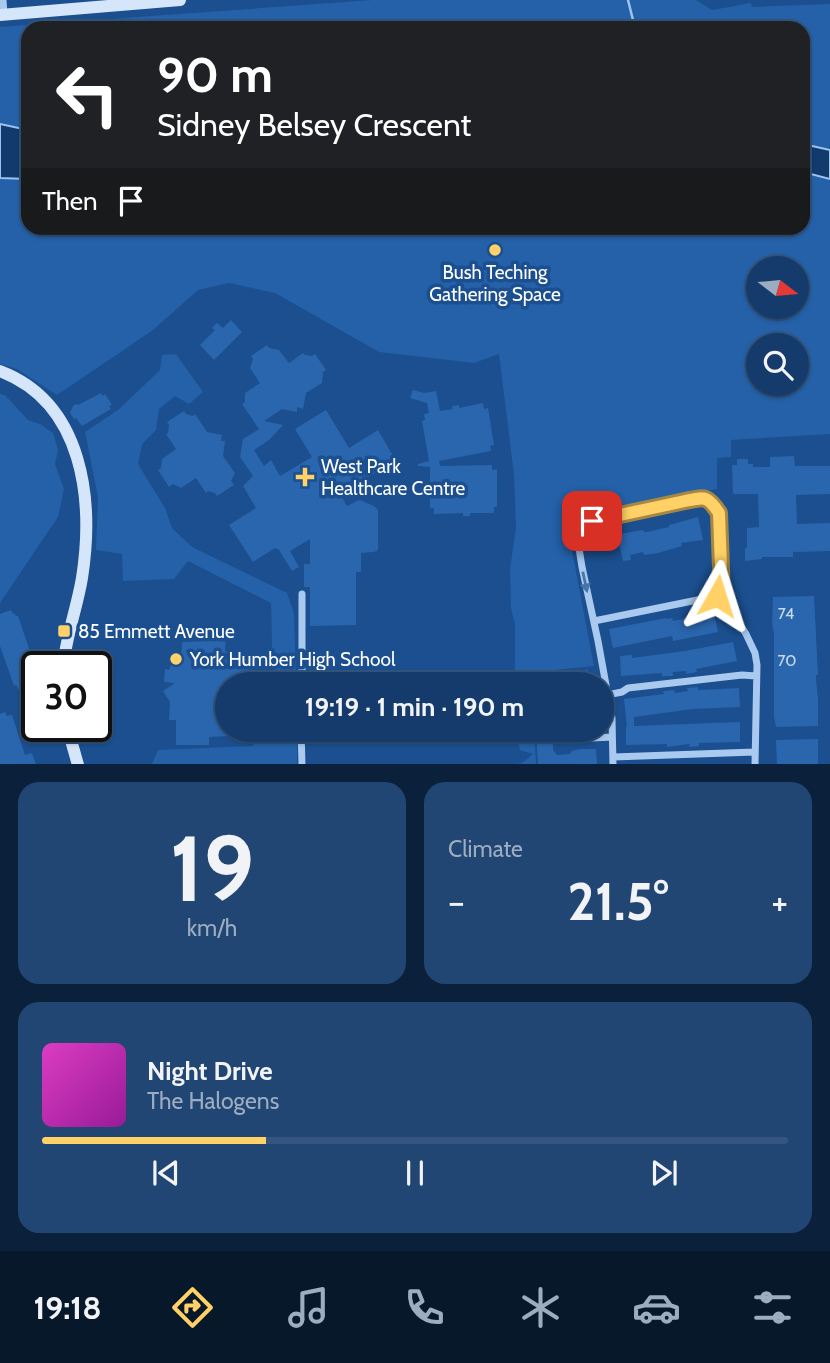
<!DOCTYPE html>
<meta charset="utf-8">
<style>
:root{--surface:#143b6b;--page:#214673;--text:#f1f3f6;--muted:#9dadc1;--line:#33557e;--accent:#ffd166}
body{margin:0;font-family:Cabin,sans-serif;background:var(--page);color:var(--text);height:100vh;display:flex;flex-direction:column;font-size:26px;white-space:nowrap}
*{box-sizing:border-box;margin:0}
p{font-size:23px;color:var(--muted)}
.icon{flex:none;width:38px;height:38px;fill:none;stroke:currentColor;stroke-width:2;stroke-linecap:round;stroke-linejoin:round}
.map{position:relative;height:764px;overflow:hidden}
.side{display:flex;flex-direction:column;gap:18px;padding:18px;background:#0b203b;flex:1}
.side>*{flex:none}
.guide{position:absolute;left:21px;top:21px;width:789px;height:214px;border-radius:21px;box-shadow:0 2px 5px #0004,0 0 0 2px var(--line);background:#202124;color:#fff;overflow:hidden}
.needle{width:46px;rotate:106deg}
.controls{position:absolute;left:746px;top:256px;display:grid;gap:14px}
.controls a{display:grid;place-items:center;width:63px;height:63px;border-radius:50%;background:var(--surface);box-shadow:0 2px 5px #0004,0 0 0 2px var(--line);font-size:35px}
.speed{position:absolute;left:21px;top:651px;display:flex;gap:14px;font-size:35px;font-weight:700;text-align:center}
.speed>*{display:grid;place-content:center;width:91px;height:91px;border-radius:50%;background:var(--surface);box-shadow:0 2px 5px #0004,0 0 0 2px var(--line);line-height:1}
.speed .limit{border:4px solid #111;border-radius:10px;background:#fff;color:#111}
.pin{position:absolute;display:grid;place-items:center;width:60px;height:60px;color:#fff;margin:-30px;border-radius:14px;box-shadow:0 4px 10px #0006}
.me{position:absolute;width:77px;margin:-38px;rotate:6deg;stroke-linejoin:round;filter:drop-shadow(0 0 5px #0008)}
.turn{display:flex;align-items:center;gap:24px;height:147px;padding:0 21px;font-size:32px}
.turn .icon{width:91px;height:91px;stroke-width:2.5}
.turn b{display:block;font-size:49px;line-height:60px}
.then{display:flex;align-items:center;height:66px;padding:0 21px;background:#0003;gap:14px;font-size:26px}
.big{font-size:52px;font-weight:800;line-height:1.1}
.side .widget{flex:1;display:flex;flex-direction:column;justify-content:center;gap:10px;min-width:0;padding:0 24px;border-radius:21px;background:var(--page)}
.side .dial{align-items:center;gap:0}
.dial b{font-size:91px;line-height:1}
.song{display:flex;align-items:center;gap:21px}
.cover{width:84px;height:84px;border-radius:10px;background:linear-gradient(135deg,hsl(310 70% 55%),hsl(300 70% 35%))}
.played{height:7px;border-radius:4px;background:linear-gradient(90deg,var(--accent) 30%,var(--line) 30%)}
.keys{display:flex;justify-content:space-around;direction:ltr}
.heat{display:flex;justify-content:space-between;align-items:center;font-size:38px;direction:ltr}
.side .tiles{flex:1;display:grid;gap:18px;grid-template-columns:1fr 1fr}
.widget:last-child{grid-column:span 2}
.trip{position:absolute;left:215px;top:672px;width:399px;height:70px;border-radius:35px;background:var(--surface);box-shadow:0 2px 5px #0004,0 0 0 2px var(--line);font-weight:800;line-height:70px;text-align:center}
.tab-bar{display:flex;height:112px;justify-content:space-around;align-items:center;background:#08182b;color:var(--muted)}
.tab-bar .icon{width:49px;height:49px}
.tab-bar .active{color:var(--accent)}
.tab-bar b{font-size:32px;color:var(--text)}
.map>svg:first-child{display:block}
</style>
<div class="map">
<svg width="830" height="765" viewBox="0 0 830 765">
<rect width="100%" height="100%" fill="#1b4f8f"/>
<path fill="#2461a8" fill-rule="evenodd" d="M372,0H696L712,10L751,3L752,7L830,4V434L731,440V457L717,458V489L581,514L570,540L594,666L544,671L536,684H515V624L511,608L510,569L516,527L514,475L499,354L474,363L379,352L275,293L229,283L198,290L153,330L57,395L17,369L0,364V27ZM28,28H803V228H28ZM758,268H796V306H758ZM758,345H796V383H758Z
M176,354L203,392L189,404L175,396L159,409L156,430L142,444L138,464L165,508L172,528L192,547L287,593L294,613L296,684H273L271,603L188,561L174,579L123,581L122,554L96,550L98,497L85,432L118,410L160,370L162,355Z
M0,394L5,395L28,420L40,424L53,433L58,450L55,464L64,489L58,517L0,603Z
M267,730H269L280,738L297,741V764H152L158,750L252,746Z
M515,730H534L536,764H514L522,763L533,754L520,750Z"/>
<path fill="#123a6d" stroke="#9cc4f0" stroke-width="2" d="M0,124L28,130V179L0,178Z
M803,144L830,150V179L803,172Z"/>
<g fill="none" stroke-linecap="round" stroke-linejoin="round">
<path stroke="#9cc4f0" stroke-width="2.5" d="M628,0L635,28"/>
</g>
<path fill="#2a66ad" d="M231,320L242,332L214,360L200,345L215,330L212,328L217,323L223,328Z
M267,345L269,348L279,350L289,363L303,353L305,355L312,356L315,354L326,370L323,372L322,383L306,393L303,409L297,407V412L282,409L264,421L283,425L269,440L254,450L264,466L271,460L280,476L312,457L295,429L326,410L349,448L378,430L396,461L340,494L347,506L357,501L360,500L374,506L378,510V548L377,551L373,552L361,553V572H356V625L310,626V587H304V564H310V539L290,551L299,567L292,571L279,550L275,548L253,562L229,525L256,508L243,486L253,476L240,457L243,439L259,429L242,404L245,402V393L260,383L250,368L253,359L251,356Z
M413,390L424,393L436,391L440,411L453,409L452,406L459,405V408L483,403L484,409L488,408L494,445L490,446L491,451L439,461L440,466L492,465V470L497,469V507H494V513H470V516H463V513L434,514V508H430V467L418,466V464L429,461L422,421L425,420L424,414L429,413L427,403L410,398Z
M101,393L103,396L105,394L112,405L109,406L111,409L82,426L76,418L74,419L70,413L73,406L76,404L78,405Z
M184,411L186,414L193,416L195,414L207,432L222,435L221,441H225L223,456L235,473L231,481L234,485L217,496L215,493L208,491L206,493L196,478L181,488L173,484L169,487L158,470L161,468L162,459L176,449L166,434L168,433L169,425L167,422Z
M794,456L795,466H830V494L796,495L797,524L830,523V551L793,552V557H762V559L745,561V548H747V528L759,527L758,494H733L732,465H737V459H748V464H753V467H770V457Z
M698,517L703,540L681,543L682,546L658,553L644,555L643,552L630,555L631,560L623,561L618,539L620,538V534L643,530L644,532H647L669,527V525L673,524Z
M814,596L818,675H816V679L818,699V726L776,727L774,717V633L772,623L773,597Z
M11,610L13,614L14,613L16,616H18L37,672V686L20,692L16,685L14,686L0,646V614Z
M714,613L718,632L673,641L672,636L613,648L609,629L666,618V619L672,618L673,621Z
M203,632H226L225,651L232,650V661L240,662V666H252L253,684H228V730H230V736L209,737V745H176V720H169L170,702L163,691L175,683L164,682L165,669L169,670L174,657L181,660L182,642L204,641Z
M733,642L737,661L696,669L697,672L686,674V671L673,672V676H662V673L621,676L620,656L632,655V658L685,651Z
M588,670V684H556V672Z
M698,687V690L739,688L740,707L693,709L634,717V726L740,722V742L699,743V746L690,747L689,744L667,747V744L626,745V726H627L624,699L664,694L663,691L674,690L675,693L688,691L687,688Z
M5,712L7,716L12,715L25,755L32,753L36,765H0V714Z
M536,730H553V750L557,755L570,754L572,751L581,749H596L597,764L538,765Z
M818,739V765H777L776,740Z"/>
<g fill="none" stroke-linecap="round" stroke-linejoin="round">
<path stroke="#a9c9ee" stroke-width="7" d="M3,0L4,14
M594,621L722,595
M302,684V594
M602,696L622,692L628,688L742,675L756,676
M301,730L302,765
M567,730L569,736L573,739L612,737
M613,757L755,752
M613,765L612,718L598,641L582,567L578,542L579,527L592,521L700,498L708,499L713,503L719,513L720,575L722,595L746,634L755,653L757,665L755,765"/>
<path stroke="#d6e6fa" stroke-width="12" d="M0,15L180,0
M0,371C84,403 94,501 82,578C77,608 66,636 63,667
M67,726L78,765"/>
</g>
<defs><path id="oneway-solid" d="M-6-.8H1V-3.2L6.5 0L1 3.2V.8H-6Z" transform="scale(1.75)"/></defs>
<use fill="#4674ac" href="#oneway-solid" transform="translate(585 582) rotate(78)"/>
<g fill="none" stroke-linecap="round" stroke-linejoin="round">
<defs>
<path id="route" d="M592,521L685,501C705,497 707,495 719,513L722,596H717"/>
</defs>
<use href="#route" stroke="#a68842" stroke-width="18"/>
<use href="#route" stroke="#ffd166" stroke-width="12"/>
</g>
<g fill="#ffd166" stroke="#1b4f8f" stroke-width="2.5">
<circle cx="495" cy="250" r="7"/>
<path d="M301.5 466.5h7v7h7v7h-7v7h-7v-7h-7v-7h7z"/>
<rect x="57" y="624" width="14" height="14" rx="3.5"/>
<circle cx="176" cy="659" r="7"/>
</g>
<g text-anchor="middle" stroke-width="7" stroke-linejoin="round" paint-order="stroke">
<g font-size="16" fill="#cad9ea">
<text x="786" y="619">74</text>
<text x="787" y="666">70</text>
</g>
<g font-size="19" fill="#fff" stroke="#1b4f8f" text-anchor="start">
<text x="495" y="279" text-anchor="middle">Bush Teching<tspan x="495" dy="22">Gathering Space</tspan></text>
<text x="321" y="473">West Park<tspan x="321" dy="22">Healthcare Centre</tspan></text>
<text x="78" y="638">85 Emmett Avenue</text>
<text x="190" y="666">York Humber High School</text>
</g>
</g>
</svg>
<div class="controls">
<a><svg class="needle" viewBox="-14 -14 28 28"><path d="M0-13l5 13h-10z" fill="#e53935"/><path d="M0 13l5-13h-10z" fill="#9dadc1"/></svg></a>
<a><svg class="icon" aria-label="search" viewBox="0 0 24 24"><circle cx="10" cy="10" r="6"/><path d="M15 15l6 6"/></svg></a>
</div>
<div class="speed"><div class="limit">30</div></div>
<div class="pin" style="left:592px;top:521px;background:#d93025"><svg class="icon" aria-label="arrive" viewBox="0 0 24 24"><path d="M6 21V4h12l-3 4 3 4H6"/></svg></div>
<svg class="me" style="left:717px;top:596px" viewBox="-20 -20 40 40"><path d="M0-17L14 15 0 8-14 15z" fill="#ffd166" stroke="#fff" stroke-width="4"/></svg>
<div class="trip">19:19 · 1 min · 190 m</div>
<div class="guide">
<div class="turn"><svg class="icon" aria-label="left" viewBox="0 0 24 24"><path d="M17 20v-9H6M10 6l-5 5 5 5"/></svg><div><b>90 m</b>Sidney Belsey Crescent</div></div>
<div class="then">Then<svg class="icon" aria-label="arrive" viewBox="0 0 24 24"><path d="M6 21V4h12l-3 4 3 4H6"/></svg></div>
</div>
</div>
<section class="side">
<div class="tiles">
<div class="widget dial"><b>19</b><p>km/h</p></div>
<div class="widget"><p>Climate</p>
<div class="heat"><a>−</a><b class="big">21.5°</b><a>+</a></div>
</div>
<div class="widget">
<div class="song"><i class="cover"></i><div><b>Night Drive</b><p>The Halogens</p></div></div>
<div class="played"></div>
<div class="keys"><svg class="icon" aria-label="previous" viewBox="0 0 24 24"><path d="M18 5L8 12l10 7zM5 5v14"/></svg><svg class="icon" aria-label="pause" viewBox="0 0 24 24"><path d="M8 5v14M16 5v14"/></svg><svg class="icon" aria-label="next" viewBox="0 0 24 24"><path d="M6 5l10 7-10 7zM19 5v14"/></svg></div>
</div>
</div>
</section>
<nav class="tab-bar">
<b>19:18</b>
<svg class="icon active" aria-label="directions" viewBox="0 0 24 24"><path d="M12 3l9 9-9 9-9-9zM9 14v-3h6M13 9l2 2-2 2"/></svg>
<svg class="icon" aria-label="music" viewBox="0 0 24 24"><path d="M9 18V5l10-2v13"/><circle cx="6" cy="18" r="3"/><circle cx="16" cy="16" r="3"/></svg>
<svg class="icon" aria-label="phone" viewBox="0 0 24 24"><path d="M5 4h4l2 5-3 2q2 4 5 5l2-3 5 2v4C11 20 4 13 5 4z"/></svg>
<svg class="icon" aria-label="climate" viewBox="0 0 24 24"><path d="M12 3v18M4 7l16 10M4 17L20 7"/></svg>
<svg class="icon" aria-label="car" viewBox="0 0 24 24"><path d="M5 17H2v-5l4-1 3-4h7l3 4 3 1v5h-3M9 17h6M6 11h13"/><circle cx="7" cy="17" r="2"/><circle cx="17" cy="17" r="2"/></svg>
<svg class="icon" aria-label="filters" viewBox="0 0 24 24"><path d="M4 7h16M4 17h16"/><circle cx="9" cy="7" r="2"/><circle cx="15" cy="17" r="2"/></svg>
</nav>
